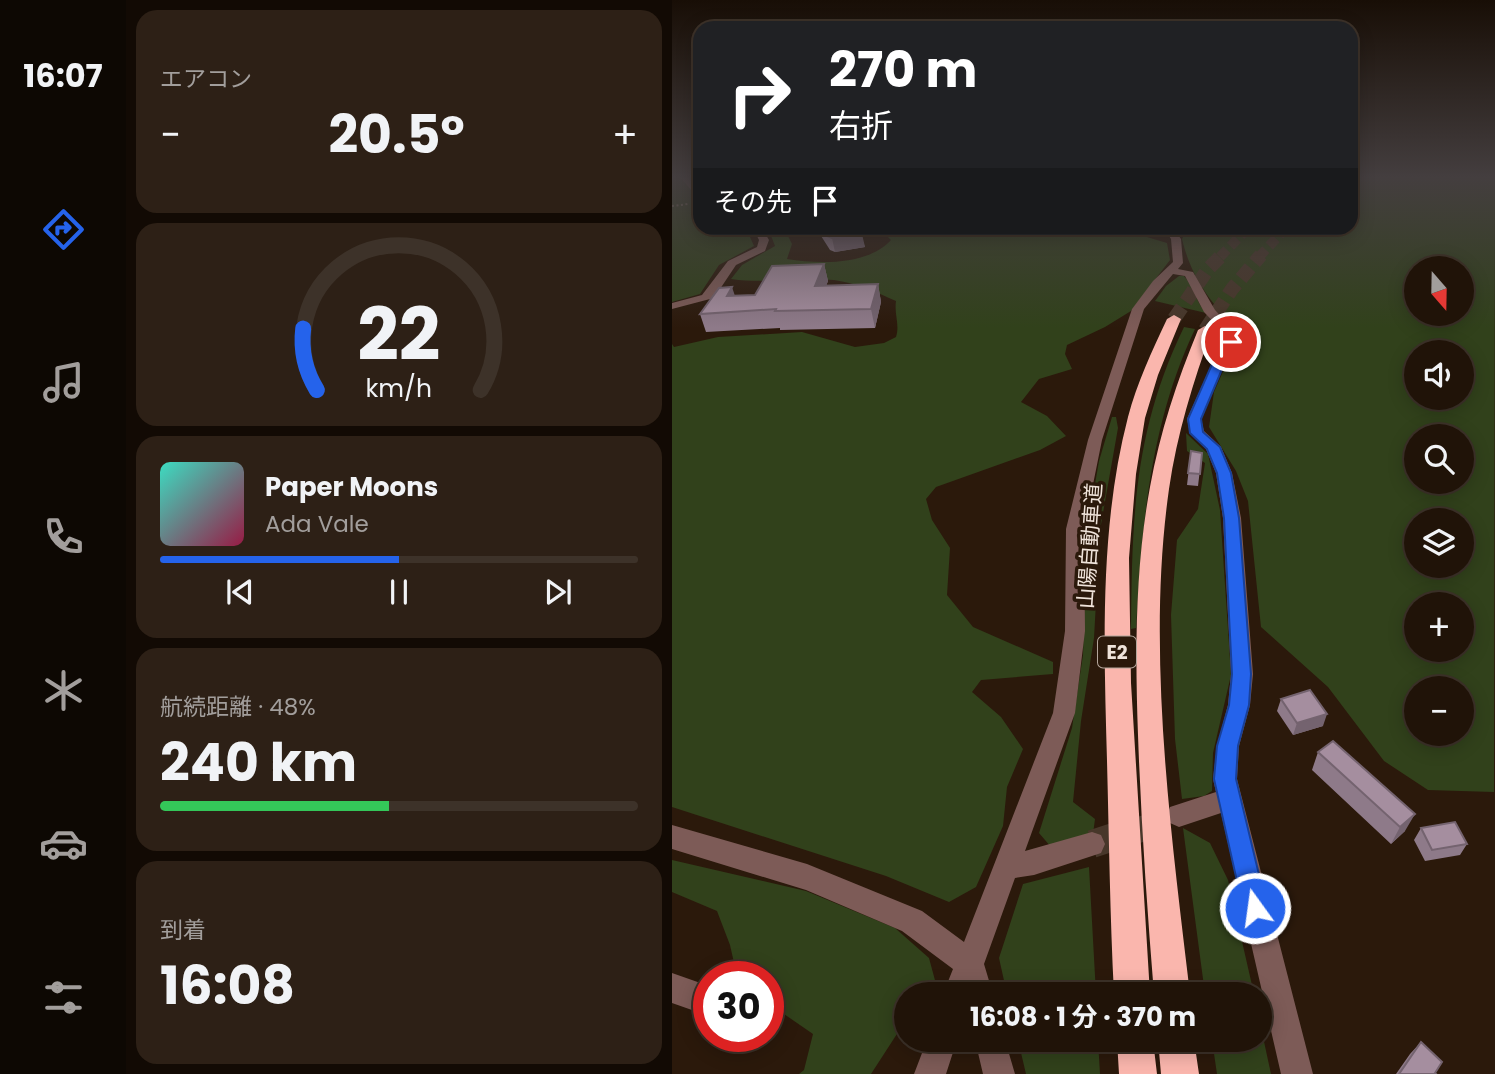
<!DOCTYPE html>
<html lang="ja">
<meta charset="utf-8">
<style>
:root{--surface:#201308;--page:#2d2016;--text:#f1f3f6;--muted:#a29e9c;--line:#3d3229;--accent:#2563eb}
body{margin:0;font-family:Poppins,"Noto Sans JP",sans-serif;background:var(--page);color:var(--text);height:100vh;display:flex;flex-direction:column;font-size:26px;white-space:nowrap}
*{box-sizing:border-box;margin:0}
p{font-size:23px;color:var(--muted)}
.icon{flex:none;width:38px;height:38px;fill:none;stroke:currentColor;stroke-width:2;stroke-linecap:round;stroke-linejoin:round}
.map{position:relative;flex:1;overflow:hidden}
.panel{display:flex;flex-direction:column;gap:10px;padding:10px;background:#120a04;width:546px}
.panel>*{flex:none}
.top-card{position:absolute;left:21px;top:21px;width:665px;height:214px;border-radius:21px;box-shadow:0 4px 18px #0003,0 0 0 2px var(--line);background:#202124;color:#fff;overflow:hidden}
.needle{width:46px;rotate:160deg}
.controls{position:absolute;left:732px;top:256px;display:grid;gap:14px}
.controls a{display:grid;place-items:center;width:70px;height:70px;border-radius:50%;background:var(--surface);box-shadow:0 4px 18px #0003,0 0 0 2px var(--line);font-size:35px}
.speed{position:absolute;left:21px;top:961px;display:flex;gap:14px;font-size:35px;font-weight:700;text-align:center}
.speed>*{display:grid;place-content:center;width:91px;height:91px;border-radius:50%;background:var(--surface);box-shadow:0 4px 18px #0003,0 0 0 2px var(--line);line-height:1}
.speed .limit{border:10px solid #d22;background:#fff;color:#111}
.pin{position:absolute;display:grid;place-items:center;width:60px;height:60px;color:#fff;margin:-30px;border:4px solid #fff;border-radius:50%;box-shadow:0 2px 7px #0007}
.me{position:absolute;width:77px;margin:-38px;rotate:346deg;stroke-linejoin:round;filter:drop-shadow(0 0 5px #0008)}
.turn{display:flex;align-items:center;gap:24px;height:147px;padding:0 21px;font-size:32px}
.turn .icon{width:91px;height:91px;stroke-width:2.5}
.turn b{display:block;font-size:49px;line-height:60px}
.then{display:flex;align-items:center;height:66px;padding:0 21px;background:#0003;gap:14px;font-size:26px}
.big{font-size:52px;font-weight:700;line-height:1.1}
.panel .tile{flex:1;display:flex;flex-direction:column;justify-content:center;gap:10px;min-width:0;padding:0 24px;border-radius:21px;background:var(--page)}
.panel .dial{align-items:center;gap:0}
.dial svg{height:182px;overflow:visible;fill:none;stroke:var(--line);stroke-width:7;stroke-linecap:round;text-anchor:middle}
.dial text{fill:var(--text);stroke:none}
.song{display:flex;align-items:center;gap:21px}
.cover{width:84px;height:84px;border-radius:10px;background:linear-gradient(135deg,hsl(170 70% 55%),hsl(340 70% 35%))}
.played{height:7px;border-radius:4px;background:linear-gradient(90deg,var(--accent) 50%,var(--line) 50%)}
.keys{display:flex;justify-content:space-around;direction:ltr}
.heat{display:flex;justify-content:space-between;align-items:center;font-size:38px;direction:ltr}
.charge{height:10px;border-radius:5px;background:linear-gradient(90deg,#34c759 48%,var(--line) 0)}
.trip{position:absolute;left:222px;top:982px;width:378px;height:70px;border-radius:35px;background:var(--surface);box-shadow:0 4px 18px #0003,0 0 0 2px var(--line);font-weight:700;line-height:70px;text-align:center}
main{display:flex;flex:1;min-height:0}
.menu{display:flex;flex-direction:column;width:126px;justify-content:space-around;align-items:center;background:#0d0803;color:var(--muted)}
.menu .icon{width:49px;height:49px}
.menu .on{color:var(--accent)}
.menu b{font-size:32px;color:var(--text)}
.map>svg:first-child{display:block}
</style>
<main>
<nav class="menu">
<b>16:07</b>
<svg class="icon on" aria-label="directions" viewBox="0 0 24 24"><path d="M12 3l9 9-9 9-9-9zM9 14v-3h6M13 9l2 2-2 2"/></svg>
<svg class="icon" aria-label="music" viewBox="0 0 24 24"><path d="M9 18V5l10-2v13"/><circle cx="6" cy="18" r="3"/><circle cx="16" cy="16" r="3"/></svg>
<svg class="icon" aria-label="phone" viewBox="0 0 24 24"><path d="M5 4h4l2 5-3 2q2 4 5 5l2-3 5 2v4C11 20 4 13 5 4z"/></svg>
<svg class="icon" aria-label="climate" viewBox="0 0 24 24"><path d="M12 3v18M4 7l16 10M4 17L20 7"/></svg>
<svg class="icon" aria-label="car" viewBox="0 0 24 24"><path d="M5 17H2v-5l4-1 3-4h7l3 4 3 1v5h-3M9 17h6M6 11h13"/><circle cx="7" cy="17" r="2"/><circle cx="17" cy="17" r="2"/></svg>
<svg class="icon" aria-label="filters" viewBox="0 0 24 24"><path d="M4 7h16M4 17h16"/><circle cx="9" cy="7" r="2"/><circle cx="15" cy="17" r="2"/></svg>
</nav>
<section class="panel">
<div class="tile"><p>エアコン</p>
<div class="heat"><a>−</a><b class="big">20.5°</b><a>+</a></div>
</div>
<div class="tile dial"><svg viewBox="0 0 100 80">
<path d="M14 69A42 42 0 1 1 86 69"/>
<path d="M14 69A42 42 0 0 1 8 42" stroke="#2563eb"/>
<text x="50" y="56" font-size="32" font-weight="700">22</text>
<text x="50" y="72" font-size="11">km/h</text>
</svg></div>
<div class="tile">
<div class="song"><i class="cover"></i><div><b>Paper Moons</b><p>Ada Vale</p></div></div>
<div class="played"></div>
<div class="keys"><svg class="icon" aria-label="previous" viewBox="0 0 24 24"><path d="M18 5L8 12l10 7zM5 5v14"/></svg><svg class="icon" aria-label="pause" viewBox="0 0 24 24"><path d="M8 5v14M16 5v14"/></svg><svg class="icon" aria-label="next" viewBox="0 0 24 24"><path d="M6 5l10 7-10 7zM19 5v14"/></svg></div>
</div>
<div class="tile"><p>航続距離 · 48%</p><b class="big">240 km</b><div class="charge"></div></div>
<div class="tile"><p>到着</p><b class="big">16:08</b></div>
</section>
<div class="map">
<svg width="823" height="1074" viewBox="0 0 823 1074">
<rect width="100%" height="100%" fill="#2b190b"/>
<path fill="#31411b" fill-rule="evenodd" d="M0,177H28V228H74L82,246L47,265L28,294L0,302Z
M679,177H823L822,792L756,790L712,761L656,687L589,627L576,501L564,471L537,427L542,392L567,335C562,322 551,315 542,304C526,284 516,264 510,239L516,228H679ZM744,268H789V313H744ZM744,352H789V397H744ZM744,436H789V481H744ZM744,520H789V565H744ZM744,604H789V649H744ZM744,688H789V733H744Z
M96,228H112L120,244L115,259C147,264 195,266 219,240L207,228H458V232L495,243L498,260L459,311L433,327L395,345L393,354L400,369L367,379L349,402L375,416L394,436L368,450L264,487L254,499L260,520L278,548L275,595L301,627L381,662V674L309,680L300,692L329,717L351,749L335,787L331,826L304,887L277,902L214,876L0,807V344L2,347L46,337L130,332L183,347L212,343L224,337C228,324 222,315 224,301C204,292 184,283 162,280C128,277 93,284 59,279L70,265L103,246Z
M507,276H512C522,288 524,302 534,313L483,301L494,286Z
M512,327L523,329C478,424 470,525 464,628L459,629C460,517 462,430 512,327Z
M440,417H444L446,428L428,530L422,638L409,721L401,802L423,819L421,834L379,847L367,833L400,728L411,655L415,530L427,461Z
M514,433L536,454L548,510L559,675L541,753L540,791L532,796L510,799L503,739L499,615L505,540L526,509L533,463L515,451Z
M511,828L538,843L556,880L582,994H533Z
M0,860L134,891L223,928L257,958L264,984L256,994H234V1020L199,1074H127L132,1070L141,1034L96,1003V976H65L58,945L45,911L0,892Z
M417,867L424,994H335L327,958L351,884Z
M588,1023L599,1074H545L540,1040H588Z
M346,1040H426L428,1074H354Z"/>
<g fill="none" stroke-linecap="round" stroke-linejoin="round">
<path stroke="#48372a" stroke-width="23" stroke-dasharray="23 11" stroke-linecap="butt" d="M463,830L493,820"/>
<path stroke="#48372a" stroke-width="28" stroke-dasharray="28 14" stroke-linecap="butt" d="M420,844L469,828"/>
<path stroke="#48372a" stroke-width="10" stroke-dasharray="10 5" stroke-linecap="butt" d="M548,257L576,228
M587,257L614,228"/>
<path stroke="#48372a" stroke-width="14" stroke-dasharray="14 7" stroke-linecap="butt" d="M502,319L536,269L550,255
M533,330L560,289L589,255"/>
<path stroke="#8b7c70" stroke-width="2" stroke-dasharray="2 2.5" stroke-linecap="butt" d="M0,206L16,204"/>
<path fill="#7d5b57" fill-rule="evenodd" d="M8,177H16L28,191V200Z
M81,228H90L97,240L93,251L64,265L46,292L38,299L0,309V303L30,295L56,261L85,247L87,240Z
M492,228H501L509,239L511,263L506,269L521,272L543,310L563,331L565,342L556,355L529,419L532,431L549,447L560,473L569,518L581,674L578,705L567,746L565,779L641,1074H609L549,813L507,827L498,823L495,815L498,807L544,792L541,779L545,746L556,705L559,674L551,518L544,473L534,449L518,433L515,419L544,355L553,342L551,332L532,312L513,276L501,274L472,309L430,440L412,529L413,631L403,713L353,851L420,832L429,835L433,844L429,853L420,856L362,875L343,878L312,964L321,994H271L281,969L230,931L134,890L0,849V825L135,864L250,911L292,942L381,713L393,631L394,529L416,440L460,309L481,281L501,262L499,239Z
M0,973L37,986V1016L0,1003Z
M255,1040H285L274,1074H242Z
M303,1040H333L343,1074H311Z"/>
<path fill="#fab6ad" fill-rule="evenodd" d="M502,315L509,319L486,375L473,418L464,474L457,558L459,683L478,994H442C438,916 437,838 435,761C432,648 427,528 456,417C465,383 480,351 495,319Z
M533,326L540,330C521,382 505,434 497,489C474,651 499,832 518,994H482C475,908 469,821 466,735C463,653 463,568 478,487C488,432 505,381 526,330Z
M445,1040H481L485,1074H447Z
M486,1040H522L527,1074H489Z"/>
</g>
<path fill="#8e7a89" d="M144,228H186L193,247L163,252L158,250Z
M152,264L156,281L154,286L206,284L209,302L203,328L108,330V328L34,332L28,314L63,296L83,295Z
M519,451L530,453L526,486L515,485Z
M609,699L651,726L621,735L605,711Z
M661,741L733,831L719,844L640,770L646,752Z
M749,828L795,844L788,855L753,861L742,840Z
M749,1042L764,1074H724L738,1054Z"/>
<path fill="#74636f" d="M190,234L193,247L163,252L160,238Z
M152,264L156,281L147,304L143,286Z
M206,284L209,302L203,328L199,309Z
M60,287L66,305L55,296Z
M655,714L651,726L621,735L625,723Z
M743,814L733,831L719,844L728,827Z"/>
<path fill="#a58e9f" stroke="#74636f" stroke-width="2" d="M150,228H186L190,234L160,238L155,236Z
M152,264L143,286L206,284L199,309L103,311L104,309L28,314L47,288L60,287L55,296L83,295L100,266Z
M519,451L530,453L528,474L516,473Z
M638,690L655,714L625,723L609,699Z
M661,741L743,814L728,827L646,752Z
M783,822L795,844L760,850L749,828Z
M749,1042L770,1062L763,1073L764,1074H727Z"/>
<linearGradient id="sky" x2="0" y2="1"><stop stop-color="#180e06"/><stop offset="0.54" stop-color="#443e3f"/><stop offset="1" stop-color="#443e3f" stop-opacity="0"/></linearGradient>
<rect width="823" height="328" fill="url(#sky)"/>
<path fill="#2563eb" stroke="#184099" stroke-width="2" d="M555,339L564,342L556,355L529,419L531,432L548,447L559,473L567,518L579,674L577,705L566,746L564,779L595,908L592,916L583,920L574,916L571,908L542,779L545,746L557,705L560,674L552,518L545,473L535,449L518,433L516,419L544,355Z"/>
<g text-anchor="middle" stroke-width="7" stroke-linejoin="round" paint-order="stroke">
<rect fill="#2b190b" stroke="#b4a69c" stroke-width="2" x="426" y="636.5" width="38" height="31" rx="5"/>
<g font-size="19" font-weight="bold" fill="#efe3da">
<text x="445" y="659">E2</text>
</g>
<g font-size="21" fill="#efe3da" stroke="#2b190b">
<text transform="translate(418 546) rotate(-86)" y="7">山陽自動車道</text>
</g>
</g>
</svg>
<div class="controls">
<a><svg class="needle" viewBox="-14 -14 28 28"><path d="M0-13l5 13h-10z" fill="#e53935"/><path d="M0 13l5-13h-10z" fill="#a29e9c"/></svg></a>
<a><svg class="icon" aria-label="sound" viewBox="0 0 24 24"><path d="M4 9h4l5-4v14l-5-4H4zM17 9q2 3 0 6"/></svg></a>
<a><svg class="icon" aria-label="search" viewBox="0 0 24 24"><circle cx="10" cy="10" r="6"/><path d="M15 15l6 6"/></svg></a>
<a><svg class="icon" aria-label="layers" viewBox="0 0 24 24"><path d="M12 4l9 5-9 5-9-5zM3 14l9 5 9-5"/></svg></a>
<a>+</a>
<a>−</a>
</div>
<div class="speed"><div class="limit">30</div></div>
<div class="pin" style="left:559px;top:342px;background:#d93025"><svg class="icon" aria-label="arrive" viewBox="0 0 24 24"><path d="M6 21V4h12l-3 4 3 4H6"/></svg></div>
<svg class="me" style="left:583px;top:908px" viewBox="-20 -20 40 40"><circle r="17" fill="#2563eb" stroke="#fff" stroke-width="3"/><path d="M0-11L8 9 0 5-8 9z" fill="#fff"/></svg>
<div class="trip">16:08 · 1 分 · 370 m</div>
<div class="top-card">
<div class="turn"><svg class="icon" aria-label="right" viewBox="0 0 24 24"><path d="M7 20v-9h11M14 6l5 5-5 5"/></svg><div><b>270 m</b>右折</div></div>
<div class="then">その先<svg class="icon" aria-label="arrive" viewBox="0 0 24 24"><path d="M6 21V4h12l-3 4 3 4H6"/></svg></div>
</div>
</div>
</main>
